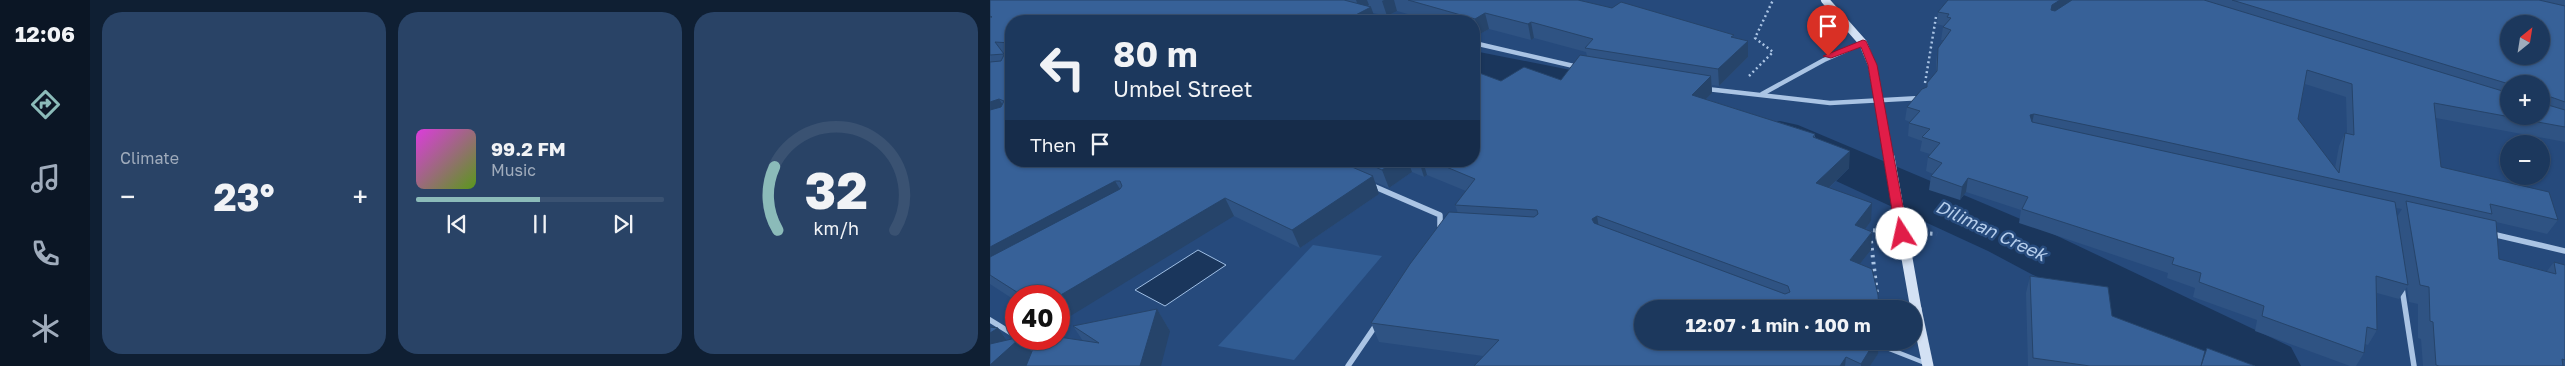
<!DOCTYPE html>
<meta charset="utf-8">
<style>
:root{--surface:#1c385d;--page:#294366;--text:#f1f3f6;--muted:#a0acbc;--line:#3a5272;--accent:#8bbbb9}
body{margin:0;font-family:"Golos Text",sans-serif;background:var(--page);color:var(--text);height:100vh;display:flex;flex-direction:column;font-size:19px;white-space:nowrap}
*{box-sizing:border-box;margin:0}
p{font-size:16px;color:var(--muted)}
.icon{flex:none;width:28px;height:28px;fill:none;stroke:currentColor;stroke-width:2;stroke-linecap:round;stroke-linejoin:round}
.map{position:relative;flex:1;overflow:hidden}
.details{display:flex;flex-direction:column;gap:12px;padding:12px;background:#0f1f33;width:900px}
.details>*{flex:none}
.hud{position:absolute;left:15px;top:15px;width:475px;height:152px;border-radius:20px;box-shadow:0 1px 4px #0004,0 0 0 1px var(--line);background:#1c385d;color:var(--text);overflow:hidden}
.needle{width:32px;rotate:30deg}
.buttons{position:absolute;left:1510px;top:15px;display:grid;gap:10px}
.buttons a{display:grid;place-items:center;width:50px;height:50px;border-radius:50%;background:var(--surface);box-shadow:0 1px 4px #0004,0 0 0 1px var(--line);font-size:25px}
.speed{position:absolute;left:15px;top:285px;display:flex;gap:10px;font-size:25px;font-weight:700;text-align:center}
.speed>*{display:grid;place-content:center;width:65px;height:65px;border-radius:50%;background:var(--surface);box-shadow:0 1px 4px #0004,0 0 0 1px var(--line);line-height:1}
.speed .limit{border:8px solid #d22;background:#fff;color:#111}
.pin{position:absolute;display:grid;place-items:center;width:42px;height:42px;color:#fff;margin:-51px -21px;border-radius:50% 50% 50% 0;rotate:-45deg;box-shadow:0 0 5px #0007}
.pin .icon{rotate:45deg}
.me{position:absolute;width:55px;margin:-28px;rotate:350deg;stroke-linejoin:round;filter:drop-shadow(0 0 4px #0008)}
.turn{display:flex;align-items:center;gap:18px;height:105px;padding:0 25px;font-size:22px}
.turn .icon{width:65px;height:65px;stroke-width:2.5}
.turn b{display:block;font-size:35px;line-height:42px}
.then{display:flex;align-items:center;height:48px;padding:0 25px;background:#0003;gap:10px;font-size:19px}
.big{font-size:38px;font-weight:700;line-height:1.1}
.details .tile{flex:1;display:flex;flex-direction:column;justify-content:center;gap:8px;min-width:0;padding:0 18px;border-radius:20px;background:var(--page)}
.details .dial{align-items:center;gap:0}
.dial svg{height:130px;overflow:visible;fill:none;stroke:var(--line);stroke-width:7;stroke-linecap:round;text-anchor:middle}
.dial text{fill:var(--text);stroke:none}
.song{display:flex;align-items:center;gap:15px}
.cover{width:60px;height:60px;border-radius:8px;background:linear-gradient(135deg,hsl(300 70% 55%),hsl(90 70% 35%))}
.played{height:5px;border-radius:2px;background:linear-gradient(90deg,var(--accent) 50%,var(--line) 50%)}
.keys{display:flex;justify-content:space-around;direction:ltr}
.heat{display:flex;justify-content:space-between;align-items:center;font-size:28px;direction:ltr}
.details .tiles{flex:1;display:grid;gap:12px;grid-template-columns:repeat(3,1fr)}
.trip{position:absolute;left:644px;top:300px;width:288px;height:50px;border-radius:25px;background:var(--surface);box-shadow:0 1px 4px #0004,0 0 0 1px var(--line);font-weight:700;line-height:50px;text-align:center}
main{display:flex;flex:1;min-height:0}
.menu{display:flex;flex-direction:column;width:90px;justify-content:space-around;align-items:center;background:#0b1625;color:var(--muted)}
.menu .icon{width:35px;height:35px}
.menu .on{color:var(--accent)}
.menu b{font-size:22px;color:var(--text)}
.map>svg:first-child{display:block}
</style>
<main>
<nav class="menu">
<b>12:06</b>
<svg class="icon on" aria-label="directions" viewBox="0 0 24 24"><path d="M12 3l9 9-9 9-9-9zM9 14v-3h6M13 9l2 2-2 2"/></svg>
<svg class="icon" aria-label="music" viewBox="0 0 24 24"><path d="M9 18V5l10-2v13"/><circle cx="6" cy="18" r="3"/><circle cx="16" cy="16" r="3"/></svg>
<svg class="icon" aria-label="phone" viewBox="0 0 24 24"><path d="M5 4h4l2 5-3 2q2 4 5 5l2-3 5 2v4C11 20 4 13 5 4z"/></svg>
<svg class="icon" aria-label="climate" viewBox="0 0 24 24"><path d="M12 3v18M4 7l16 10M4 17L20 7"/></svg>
</nav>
<section class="details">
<div class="tiles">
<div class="tile"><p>Climate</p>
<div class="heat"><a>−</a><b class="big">23°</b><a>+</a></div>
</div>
<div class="tile">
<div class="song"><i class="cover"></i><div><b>99.2 FM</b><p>Music</p></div></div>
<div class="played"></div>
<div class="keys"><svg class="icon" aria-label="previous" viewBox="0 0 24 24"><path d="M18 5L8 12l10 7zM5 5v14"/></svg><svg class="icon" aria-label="pause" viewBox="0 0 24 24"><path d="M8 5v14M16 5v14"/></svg><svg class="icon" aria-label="next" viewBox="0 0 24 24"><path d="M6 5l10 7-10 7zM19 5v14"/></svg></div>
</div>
<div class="tile dial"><svg viewBox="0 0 100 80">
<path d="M14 69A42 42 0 1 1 86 69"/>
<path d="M14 69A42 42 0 0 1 12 30" stroke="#8bbbb9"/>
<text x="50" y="56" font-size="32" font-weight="700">32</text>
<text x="50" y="72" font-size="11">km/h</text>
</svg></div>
</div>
</section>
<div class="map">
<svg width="1575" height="366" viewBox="0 0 1575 366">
<rect width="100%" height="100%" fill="#264a7c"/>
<path fill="#315c93" d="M323,245L392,256L304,360L228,346Z"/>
<path fill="#1a365c" stroke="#9fbfe5" d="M208,250L236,265L175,306L145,290Z"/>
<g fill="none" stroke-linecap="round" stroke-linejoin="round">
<path fill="#1a365c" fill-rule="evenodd" d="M484,51L616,77L623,87L616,97L599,101L484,79Z
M790,121L808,125L1040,223L1301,347L1311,366H1215L998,251L772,147L764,136L772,125Z"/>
<path stroke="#aac4e4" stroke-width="2.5" stroke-dasharray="2 3" stroke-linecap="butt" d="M759,76L783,52L765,38L783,0
M935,83L946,17"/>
<path stroke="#aac4e4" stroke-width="4" stroke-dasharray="2.5 4.5" stroke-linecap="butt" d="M933,233L947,234
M880,234V230L892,231
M881,241L887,294
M888,300L889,309"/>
<path stroke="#aac4e4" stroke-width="4.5" d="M879,341L935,363"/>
<path stroke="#aac4e4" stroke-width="4.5" d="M379,17L398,21
M484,43L588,67
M717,89L840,103L930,98
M772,94L834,60L873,43"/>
<path stroke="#aac4e4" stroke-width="5.5" d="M383,186L450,215V228
M1502,234L1575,251
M1412,288L1424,366
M0,320L26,336
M358,366L386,325"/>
<path stroke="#d3e1f4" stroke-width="8" d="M835,0L873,43L882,65"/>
<path stroke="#d3e1f4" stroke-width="11" d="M926,309L938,366"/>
<path stroke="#d3e1f4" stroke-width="8" d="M882,65L899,159"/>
<path stroke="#d3e1f4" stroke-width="11" d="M899,157L926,309"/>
</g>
<path fill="#2f5383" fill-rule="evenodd" d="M0,0H588L744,38L758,57L729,86L722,85V93L716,99L825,134V137L859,168L839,188L881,221L875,229L881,250L870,264L882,269L652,341H889L888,354L880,366H484L493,356L389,342L381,323L468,213L465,205L476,191L437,175L434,177L422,172L399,188L385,182L389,194L310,248L244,216L69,296H26V301L0,284ZM407,11L442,21H484V34L488,35L499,29L541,40L544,38L596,52L597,56L571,80L511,81L484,161H21L17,58H21V21L383,13L397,16Z
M958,0H1575V142L1446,118L1451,167L1568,220L1557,234L1506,222L1509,259L1557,271L1564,262L1575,265V366H1433L1431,339L1428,338V304L1419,302L1417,287L1409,299L1387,293V330L1378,345L1375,344L1374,353L1366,366H1360L1265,331L1267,320L1203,297L1205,288L1177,278L1178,273L1029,223L1031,210L976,192L970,200L939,190L941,176L943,174L936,171L938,157L940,154L930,151L932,141L918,136L919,123L920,122L915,120L917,107L936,87L937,83L946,73V61L948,48L954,40H951L953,27L954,26L947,24L948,12ZM1315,84L1356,97L1357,133H1355L1349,146L1345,168L1308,119ZM1519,84H1551L1519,116ZM1406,208L1412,209L1407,217Z
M1040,276L1122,316L1214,356L1217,348L1265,366H1038L1036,293Z
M167,309L180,331L0,366L8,328L17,340L32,339L42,351L93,341L83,326Z"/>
<path fill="#26446a" d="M366,0H377L379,5L370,10Z
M394,0H404L407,11L397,16L392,1Z
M1070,0H1085L1059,17L1062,5Z
M381,7L386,21H354Z
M495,13L499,29L488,35L485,19Z
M541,22L544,38L541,40L538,24Z
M758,41V57L729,86L728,69Z
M721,76L722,93L703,112L702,95Z
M9,99L20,116L0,123V102Z
M1044,114L1041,127L1040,115Z
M860,151L859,168L825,201L826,183Z
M405,161H418L422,172L399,188L392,170Z
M429,161H433L437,175L434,177Z
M383,176L389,194L310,248L302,230Z
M978,178L976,192L970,200L972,187Z
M125,181L136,199L0,274V247Z
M235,198L244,216L69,323V296Z
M882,203L881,221L864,244L865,225Z
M607,216L610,234L602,219Z
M882,232L881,250L858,279L860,260Z
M167,309L180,331L171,366H150Z
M8,328L21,346L29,339H32L48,359L41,366H0V333Z
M885,341H889L888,354L880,366H871V364Z
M856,357L855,366H850Z"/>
<path fill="#376198" stroke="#26446a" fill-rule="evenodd" d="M0,0H354L381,7L354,21H21V43L5,42L14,54L0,55V17H2L0,16Z
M418,0H588L622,8L631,2L744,35L741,37L758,41L728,69L595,48L603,39L541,22L538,24L495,13L485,19Z
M958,0H1070L1062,5L1061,10L1065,11L1082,0H1214L1519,93V116H1551V84H1519L1242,0H1549L1575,6V102L1561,97L1555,101L1558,105L1575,110V127L1444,103L1451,167L1559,192L1568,220L1500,204L1502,214L1163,139L1044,114L1040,115L1042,122L1405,202L1418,285L1386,276L1387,330L1377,327L1374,353L1272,316L1274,306L1209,282L1211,273L1182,264L1184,258L1032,209L1038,197L978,178L972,187L941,176L952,163L938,157L950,143L932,137L940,129L919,123L930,111L917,107L932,89L937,87V83L947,71L948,48L961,30L953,27L961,18L957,17L959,14L948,12ZM1519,24H1551V56H1519ZM1317,70L1362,84L1364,135L1355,133L1349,173L1308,119Z
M14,55L21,64V161H348L383,176L302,230L235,198L69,296H33L0,275V257L130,189L132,186L130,181H125L0,247V110L11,107L14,101L9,99L0,102V62L11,61Z
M590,55L721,76L702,95L825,134L823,137L860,151L826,183L882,203L865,225L882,232L860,260L882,269L888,295L889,309H652V341H885L871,364L856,357L850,366H484L509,340L381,323L420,264L459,212L544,217L548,214L547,210L465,205L485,179L442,161H484V71L511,81L534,67L571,80ZM607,216L798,286L800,292L795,294L604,223L602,219Z
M372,161H405L392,170Z
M1416,201L1506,221L1509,259L1566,274L1564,262L1575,265V360L1572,359L1573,366H1449L1446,365L1443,322L1440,321L1439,287L1430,285Z
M1040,276L1118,287L1122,316L1215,351L1211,366H1100L1043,358Z
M167,309L150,366H36L47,339H69V337L109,343L83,326Z
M0,327L8,328L0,333Z
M26,338L29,339L0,365V344Z
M1217,348L1265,366H1211Z"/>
<path fill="#e11d48" stroke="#92132f" d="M873,40L876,41L887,65L918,234L912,238L906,234L878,65L871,47L841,58L833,56Z"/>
<g text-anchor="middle" stroke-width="5" stroke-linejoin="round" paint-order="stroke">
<g font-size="18" font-style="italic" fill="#b6ceec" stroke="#264a7c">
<text transform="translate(1001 231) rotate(25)" y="6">Diliman Creek</text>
</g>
</g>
</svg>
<div class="buttons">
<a><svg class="needle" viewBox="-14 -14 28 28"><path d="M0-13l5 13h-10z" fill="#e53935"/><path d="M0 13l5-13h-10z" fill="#a0acbc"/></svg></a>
<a>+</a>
<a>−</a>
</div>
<div class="speed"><div class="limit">40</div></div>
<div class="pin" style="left:838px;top:56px;background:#d93025"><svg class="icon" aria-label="arrive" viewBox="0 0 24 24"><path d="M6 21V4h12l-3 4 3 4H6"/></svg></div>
<svg class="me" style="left:912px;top:234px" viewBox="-20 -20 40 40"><circle r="19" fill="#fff"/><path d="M0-13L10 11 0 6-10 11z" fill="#e11d48"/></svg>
<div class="trip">12:07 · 1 min · 100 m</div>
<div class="hud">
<div class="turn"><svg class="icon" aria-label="left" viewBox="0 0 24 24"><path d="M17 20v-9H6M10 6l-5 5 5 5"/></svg><div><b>80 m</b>Umbel Street</div></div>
<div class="then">Then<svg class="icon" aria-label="arrive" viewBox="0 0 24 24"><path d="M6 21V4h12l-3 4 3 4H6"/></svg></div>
</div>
</div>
</main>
